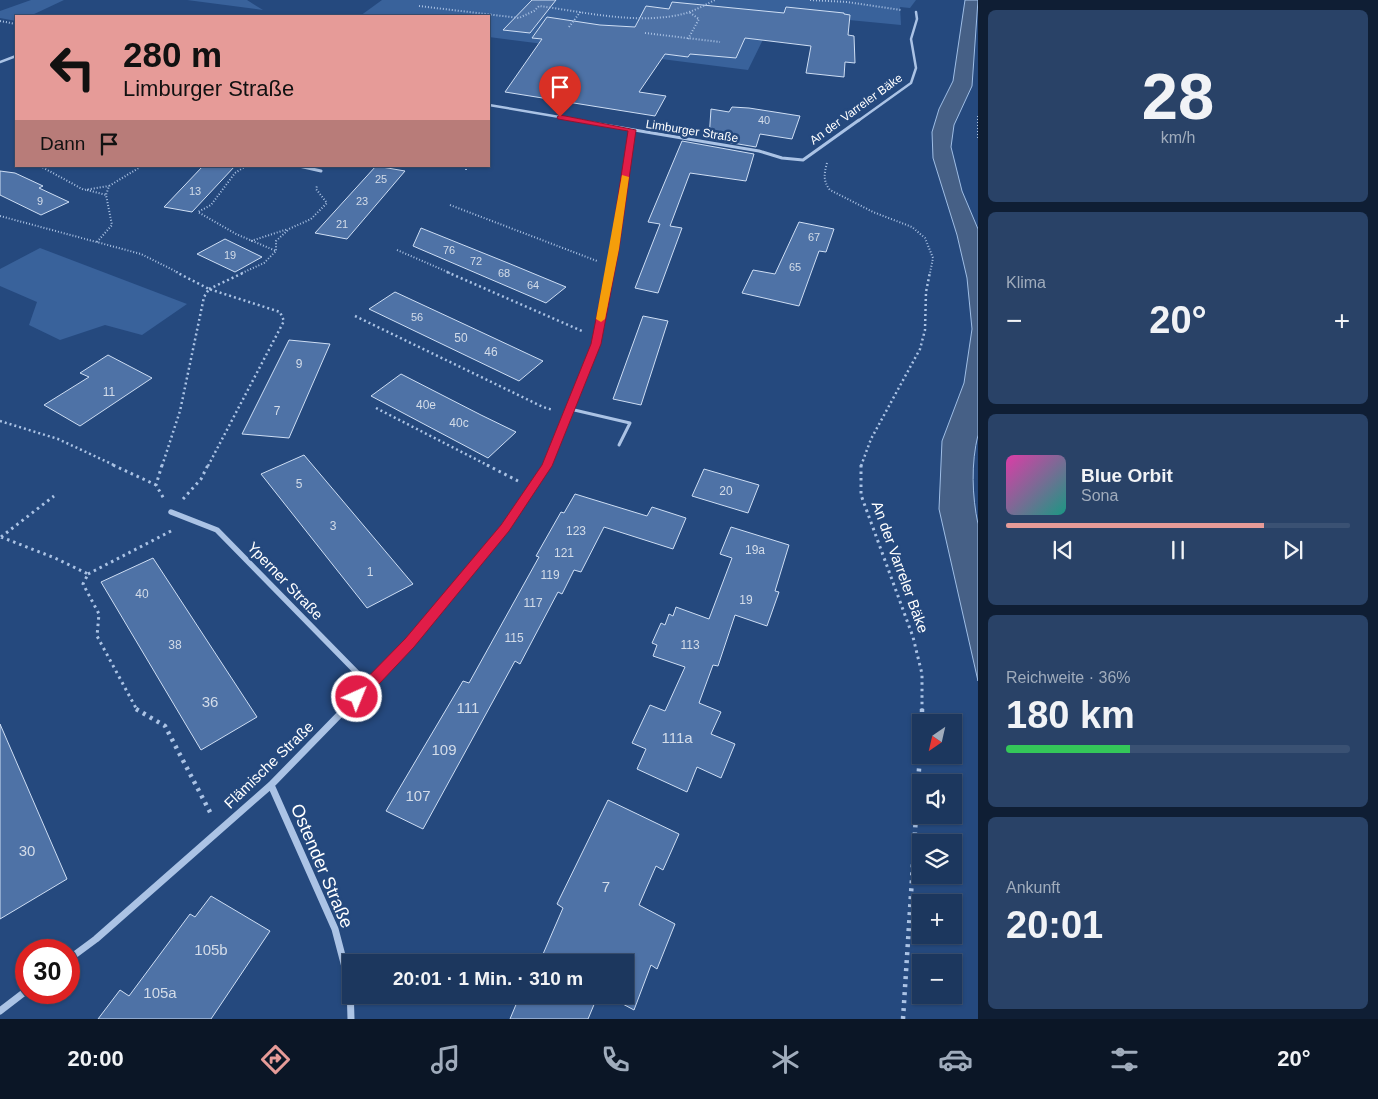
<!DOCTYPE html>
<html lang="de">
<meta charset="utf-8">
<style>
:root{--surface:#1c375e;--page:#294267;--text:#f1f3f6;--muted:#a0acbc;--line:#3a5173;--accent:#e69b98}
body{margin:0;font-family:Arial,sans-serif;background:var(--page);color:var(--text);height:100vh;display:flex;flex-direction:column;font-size:19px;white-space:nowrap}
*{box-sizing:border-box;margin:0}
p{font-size:16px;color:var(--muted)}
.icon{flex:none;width:28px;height:28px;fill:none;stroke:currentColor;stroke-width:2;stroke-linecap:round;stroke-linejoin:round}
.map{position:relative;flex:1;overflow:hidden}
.details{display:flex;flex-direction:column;gap:10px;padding:10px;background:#0f1e34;width:400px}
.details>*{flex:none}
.guide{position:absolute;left:15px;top:15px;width:475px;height:152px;border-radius:0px;box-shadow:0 1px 4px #0004,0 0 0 1px var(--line);background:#e69b98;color:#111;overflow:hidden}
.needle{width:32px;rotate:214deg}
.tools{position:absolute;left:912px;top:714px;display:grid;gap:10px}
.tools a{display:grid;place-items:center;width:50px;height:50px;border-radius:0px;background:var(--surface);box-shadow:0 1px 4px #0004,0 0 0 1px var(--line);font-size:25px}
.speed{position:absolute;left:15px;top:939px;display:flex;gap:10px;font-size:25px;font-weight:700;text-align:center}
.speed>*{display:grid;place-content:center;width:65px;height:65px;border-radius:50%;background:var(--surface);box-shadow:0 1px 4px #0004,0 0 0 1px var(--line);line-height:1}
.speed .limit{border:8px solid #d22;background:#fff;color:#111}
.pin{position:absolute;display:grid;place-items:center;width:42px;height:42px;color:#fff;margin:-51px -21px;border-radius:50% 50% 50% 0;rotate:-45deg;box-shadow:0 0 5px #0007}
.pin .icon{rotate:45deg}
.me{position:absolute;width:55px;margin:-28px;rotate:44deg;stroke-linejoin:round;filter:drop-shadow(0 0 4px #0008)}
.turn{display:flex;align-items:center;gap:18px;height:105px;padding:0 25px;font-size:22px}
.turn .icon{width:65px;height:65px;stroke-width:2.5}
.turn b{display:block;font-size:35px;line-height:42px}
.then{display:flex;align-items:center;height:48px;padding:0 25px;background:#0003;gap:10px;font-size:19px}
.big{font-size:38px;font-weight:700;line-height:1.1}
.details .card{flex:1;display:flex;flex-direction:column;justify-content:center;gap:8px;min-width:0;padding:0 18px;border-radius:8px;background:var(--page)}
.details .dial{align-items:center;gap:0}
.dial b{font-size:65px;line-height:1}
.song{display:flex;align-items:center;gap:15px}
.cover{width:60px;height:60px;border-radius:8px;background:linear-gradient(135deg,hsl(320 70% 55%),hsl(170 70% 35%))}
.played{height:5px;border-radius:2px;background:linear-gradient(90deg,var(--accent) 75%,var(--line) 75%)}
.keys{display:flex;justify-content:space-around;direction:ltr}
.heat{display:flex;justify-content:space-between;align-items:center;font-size:28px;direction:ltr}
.charge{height:8px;border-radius:4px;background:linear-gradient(90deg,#34c759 36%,var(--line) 0)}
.trip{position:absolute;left:342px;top:954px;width:292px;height:50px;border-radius:0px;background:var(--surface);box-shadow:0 1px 4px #0004,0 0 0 1px var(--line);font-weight:700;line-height:50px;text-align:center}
.dock{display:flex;height:80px;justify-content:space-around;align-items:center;background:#0b1626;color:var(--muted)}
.dock .icon{width:35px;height:35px}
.dock .active{color:var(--accent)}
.dock b{font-size:22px;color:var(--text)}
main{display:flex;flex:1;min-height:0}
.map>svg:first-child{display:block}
</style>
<main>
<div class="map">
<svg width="978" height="1019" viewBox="0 0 978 1019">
<rect width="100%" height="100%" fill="#25497e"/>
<path fill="#39629b" d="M31,0H64L30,16H16V21L0,18V11Z
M187,0H247L263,10Z
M382,0H916L910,8L900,7L901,25L776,13L748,70L489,37V16H360Z
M40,248L187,304L142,335L105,325L60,340L29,325L37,302L0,286V269Z"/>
<path fill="#466086" stroke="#9fbee6" d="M965,0H978L972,86L954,125L951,147L962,191L978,229V435C971,463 972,496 978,524V681L939,509L942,441L964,383L972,329L967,278L957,235L933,158L932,132L939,109L953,81Z"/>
<path fill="#4e72a6" stroke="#cedef4" d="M532,0H556L530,33L503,30Z
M672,2L784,13L786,7L844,13V14L850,15L848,35L854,36L855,63L845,62L844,77L806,73L811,46L745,38L736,58L690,54L688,57L665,54L639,92L666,96L655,116L505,92L542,39L532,38L547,17L600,25L635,27L646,6L669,9Z
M732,107L749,108L800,116L792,139L760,134L756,147L709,139L711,109L729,112Z
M682,141L754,154L746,181L690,173L670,226L682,228L658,293L635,288L660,224L648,222Z
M203,166H235L192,212L164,207Z
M376,166L405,171L347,239L315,233Z
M0,171L15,173L43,186L39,188L69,202L41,215L0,195Z
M799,222L834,229L826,252L819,251L799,306L742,293L753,270L775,274Z
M421,228L508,263L566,287L546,303L413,246Z
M225,239L262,257L235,272L197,254Z
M395,292L466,325L543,361L519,381L369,309Z
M643,316L668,321L641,405L613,399Z
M289,340L330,344L289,438L242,434Z
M108,355L152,378L80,426L44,405L89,377L80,373Z
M401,374L481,415L516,432L488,458L371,396Z
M304,455L337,494L413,584L367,608L261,474Z
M704,469L759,485L748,513L692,496Z
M575,494L647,516L652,507L686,518L673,549L604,527L581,572L574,570L562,594L558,592L520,664L515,661L423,829L386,811L463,681L469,683L539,557L536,556L561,512L564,513Z
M731,527L789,545L775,591L779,592L767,626L735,615L718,666L713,665L699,703L721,712L711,734L735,744L721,778L697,767L687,792L637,769L646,749L632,743L650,705L665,711L685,667L653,656L657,645L652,643L661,623L665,625L669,614L673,616L676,607L709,619L732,558L720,554Z
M153,558L257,717L201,750L101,582Z
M0,724L67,879L0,919Z
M608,800L679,834L663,870L656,866L639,905L675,924L657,969L651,965L634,1010L606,995H626V962H535L536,959L540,961L563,908L557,904Z
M211,896L270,931L211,1019H98L120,990L129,996L190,914L195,917Z
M520,995H598L588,1019H510Z"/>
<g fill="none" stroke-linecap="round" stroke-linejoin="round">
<path stroke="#abc3e5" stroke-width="2" stroke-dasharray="1 2" stroke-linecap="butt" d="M810,0L847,2L901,10
M419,6L519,18L534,11L539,6C585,12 637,25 683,14C694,11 705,5 715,0
M0,21L16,24
M569,27L581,11
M645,33L720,42
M688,39L699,19L689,12
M978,116V140
M827,163C824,174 823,181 830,190L873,212L912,227L925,238L933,258L930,273
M40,166L84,190L109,186
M246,166L235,173L211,205L198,212L236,234L276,251
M466,166V172
M87,190L106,195
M450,205L597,261
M0,216L141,254L179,273
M251,241L288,229
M97,242L112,225L106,195L109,186L142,166
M397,250L450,273
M242,273L264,263L276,251V241L289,229L311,219L327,203L316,189L317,186"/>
<path stroke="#abc3e5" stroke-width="2.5" stroke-dasharray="2 3" stroke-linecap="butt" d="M447,272L582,331
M209,289L245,272
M355,316L543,407L553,410
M376,408L489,466
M0,421L58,439L116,466
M162,466L180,411L204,297L209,289L176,272
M208,466L284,321L280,312L209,289
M861,466L871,439L920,349L925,330L926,292L930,272"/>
<path stroke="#abc3e5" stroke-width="3" stroke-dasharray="2.5 4" stroke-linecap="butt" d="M113,465L156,485
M162,465L156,485L164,499
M487,465L518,481
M861,465V495L913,637L922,674V710
M183,499L201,479L208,465
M1,537L55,558L88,574L83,584L99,614L97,636L137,710
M1,537L54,496
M88,574L173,530"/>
<path stroke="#abc3e5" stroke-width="4.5" stroke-dasharray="3 5" stroke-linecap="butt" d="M136,709L165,726L211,814
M922,709V722
M903,1019L921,738"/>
<path stroke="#abc3e5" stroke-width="3" d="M570,409L630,423L619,445"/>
<path stroke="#abc3e5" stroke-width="2.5" d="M0,62L16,56
M489,105L583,121
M858,121L911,83L916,68L911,39L917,19L916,12"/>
<path stroke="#abc3e5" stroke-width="3" d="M575,120L759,151L782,158L803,160L859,120
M299,166L321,171
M609,273L632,130"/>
<path stroke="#abc3e5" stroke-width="4.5" d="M547,466L596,344L610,272"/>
<path stroke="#abc3e5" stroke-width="5.5" d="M171,512L217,530L369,685
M344,710L410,643L505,528L547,465"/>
<path stroke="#abc3e5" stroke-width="7" d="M271,785L335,929L350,986L351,1019
M69,959L96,939L271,785L345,709
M0,1011L26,991"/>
</g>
<path fill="#e11d48" stroke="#92132f" d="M560,115L636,130L619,249L601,344L552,466L509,531L414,647L362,702L357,703L352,702L350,697L352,693L405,639L501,525L542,465L591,344L610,249L628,131L558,119L557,117Z"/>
<path fill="#f59e0b" d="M622,175L629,177L619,249L605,319L601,322L596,319Z"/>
<g text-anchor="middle" stroke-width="5" stroke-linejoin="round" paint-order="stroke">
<g font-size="11" fill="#d3dce9">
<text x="764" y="124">40</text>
<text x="381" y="183">25</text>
<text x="195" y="195">13</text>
<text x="40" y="205">9</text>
<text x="362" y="205">23</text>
<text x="342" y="228">21</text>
<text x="814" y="241">67</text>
<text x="449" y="254">76</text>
<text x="230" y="259">19</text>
<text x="476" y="265">72</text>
<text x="795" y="271">65</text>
<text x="504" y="277">68</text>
<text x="533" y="289">64</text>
<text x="417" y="321">56</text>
</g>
<g font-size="12" fill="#fff" stroke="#25497e">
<text transform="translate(856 109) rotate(-36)" y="4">An der Varreler Bäke</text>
<text transform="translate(692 131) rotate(9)" y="4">Limburger Straße</text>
</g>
<g font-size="12" fill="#d3dce9">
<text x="461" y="342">50</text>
<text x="491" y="356">46</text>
<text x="299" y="368">9</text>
<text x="109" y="396">11</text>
<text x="426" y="409">40e</text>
<text x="277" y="415">7</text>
<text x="459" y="427">40c</text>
<text x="299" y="488">5</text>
<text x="726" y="495">20</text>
<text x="333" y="530">3</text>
<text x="576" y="535">123</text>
<text x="755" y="554">19a</text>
<text x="564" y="557">121</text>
<text x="370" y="576">1</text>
<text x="550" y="579">119</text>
<text x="142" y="598">40</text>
<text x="746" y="604">19</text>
<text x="533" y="607">117</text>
<text x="514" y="642">115</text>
<text x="175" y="649">38</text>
<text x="690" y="649">113</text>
</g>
<g font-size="15" fill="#fff" stroke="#25497e">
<text transform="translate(900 567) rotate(70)" y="5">An der Varreler Bäke</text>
<text transform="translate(285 581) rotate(46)" y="5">Yperner Straße</text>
<text transform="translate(269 765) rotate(-44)" y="5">Flämische Straße</text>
</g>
<g font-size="15" fill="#d3dce9">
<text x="210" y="707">36</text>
<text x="468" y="713">111</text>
<text x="677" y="743">111a</text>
<text x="444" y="755">109</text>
<text x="418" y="801">107</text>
<text x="27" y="856">30</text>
<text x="606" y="892">7</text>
<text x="211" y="955">105b</text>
<text x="160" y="998">105a</text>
</g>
<g font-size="18" fill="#fff" stroke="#25497e">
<text transform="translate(322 866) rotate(67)" y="6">Ostender Straße</text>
</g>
</g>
</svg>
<div class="tools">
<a><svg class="needle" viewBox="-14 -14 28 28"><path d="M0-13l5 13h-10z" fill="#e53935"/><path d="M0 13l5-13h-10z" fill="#a0acbc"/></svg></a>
<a><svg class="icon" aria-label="sound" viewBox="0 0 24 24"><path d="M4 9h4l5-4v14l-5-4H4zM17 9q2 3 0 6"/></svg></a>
<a><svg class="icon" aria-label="layers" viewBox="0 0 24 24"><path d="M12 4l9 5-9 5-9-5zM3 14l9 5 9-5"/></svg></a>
<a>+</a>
<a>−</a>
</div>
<div class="speed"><div class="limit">30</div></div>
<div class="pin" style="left:560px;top:117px;background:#d93025"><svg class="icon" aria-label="arrive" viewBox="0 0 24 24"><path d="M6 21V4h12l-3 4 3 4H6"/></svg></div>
<svg class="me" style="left:357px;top:697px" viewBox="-20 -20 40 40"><circle r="17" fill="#e11d48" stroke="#fff" stroke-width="3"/><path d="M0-11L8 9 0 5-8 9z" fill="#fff"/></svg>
<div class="trip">20:01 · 1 Min. · 310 m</div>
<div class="guide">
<div class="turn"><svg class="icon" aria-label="left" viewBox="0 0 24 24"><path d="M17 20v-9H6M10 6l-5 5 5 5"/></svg><div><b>280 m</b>Limburger Straße</div></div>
<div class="then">Dann<svg class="icon" aria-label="arrive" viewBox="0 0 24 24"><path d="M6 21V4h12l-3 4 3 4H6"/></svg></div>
</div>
</div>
<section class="details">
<div class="card dial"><b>28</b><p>km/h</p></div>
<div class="card"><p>Klima</p>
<div class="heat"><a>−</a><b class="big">20°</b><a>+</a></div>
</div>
<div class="card">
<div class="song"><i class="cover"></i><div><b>Blue Orbit</b><p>Sona</p></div></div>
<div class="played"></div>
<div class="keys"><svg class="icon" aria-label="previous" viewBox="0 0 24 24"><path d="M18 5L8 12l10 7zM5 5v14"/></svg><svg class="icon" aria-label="pause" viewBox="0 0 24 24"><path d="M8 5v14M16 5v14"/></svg><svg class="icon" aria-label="next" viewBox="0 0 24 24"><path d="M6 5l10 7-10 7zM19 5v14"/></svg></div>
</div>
<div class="card"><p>Reichweite · 36%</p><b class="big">180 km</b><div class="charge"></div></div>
<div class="card"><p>Ankunft</p><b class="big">20:01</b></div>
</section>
</main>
<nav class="dock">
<b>20:00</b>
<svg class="icon active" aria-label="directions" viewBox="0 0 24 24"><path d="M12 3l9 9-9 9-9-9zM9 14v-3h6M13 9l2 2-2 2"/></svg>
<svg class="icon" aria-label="music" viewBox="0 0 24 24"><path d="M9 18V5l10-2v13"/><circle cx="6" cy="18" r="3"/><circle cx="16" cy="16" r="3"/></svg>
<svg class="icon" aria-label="phone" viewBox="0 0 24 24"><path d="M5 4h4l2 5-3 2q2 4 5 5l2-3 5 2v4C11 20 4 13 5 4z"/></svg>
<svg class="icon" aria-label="climate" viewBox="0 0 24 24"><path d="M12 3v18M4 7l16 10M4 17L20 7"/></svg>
<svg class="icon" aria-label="car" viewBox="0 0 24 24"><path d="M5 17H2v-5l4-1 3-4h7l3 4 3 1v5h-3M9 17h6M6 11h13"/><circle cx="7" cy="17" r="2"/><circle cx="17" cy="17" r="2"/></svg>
<svg class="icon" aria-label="filters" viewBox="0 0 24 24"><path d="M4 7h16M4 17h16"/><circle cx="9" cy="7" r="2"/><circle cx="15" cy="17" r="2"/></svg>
<b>20°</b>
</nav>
